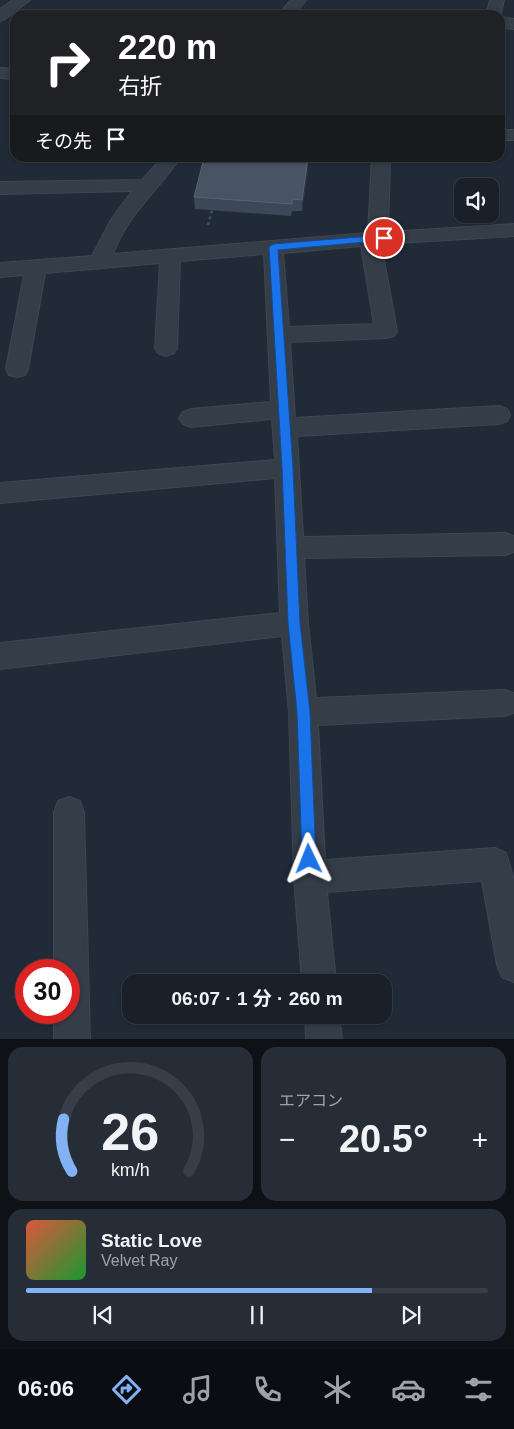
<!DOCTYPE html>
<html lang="ja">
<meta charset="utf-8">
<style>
:root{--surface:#19202a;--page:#262d36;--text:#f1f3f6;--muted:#9fa3a8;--line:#373e47;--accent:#83b1f6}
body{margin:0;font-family:Arial,"Noto Sans JP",sans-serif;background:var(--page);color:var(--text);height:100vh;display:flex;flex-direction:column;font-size:19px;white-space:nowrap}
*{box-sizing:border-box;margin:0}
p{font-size:16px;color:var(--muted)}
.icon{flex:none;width:28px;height:28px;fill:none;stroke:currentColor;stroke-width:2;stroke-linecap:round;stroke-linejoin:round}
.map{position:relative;height:1039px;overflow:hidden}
.side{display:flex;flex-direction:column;gap:8px;padding:8px;background:#0e1217;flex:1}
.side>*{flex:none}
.top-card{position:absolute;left:10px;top:10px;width:495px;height:152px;border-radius:15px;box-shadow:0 1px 4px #0004,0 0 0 1px var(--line);background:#202124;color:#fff;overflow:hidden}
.controls{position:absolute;left:454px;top:178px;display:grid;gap:10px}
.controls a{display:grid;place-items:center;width:45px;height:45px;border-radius:10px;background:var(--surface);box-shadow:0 1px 4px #0004,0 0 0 1px var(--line);font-size:25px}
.speed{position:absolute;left:15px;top:959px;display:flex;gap:10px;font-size:25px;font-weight:700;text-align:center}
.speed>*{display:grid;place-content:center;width:65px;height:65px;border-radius:50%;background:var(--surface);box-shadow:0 1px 4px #0004,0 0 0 1px var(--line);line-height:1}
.speed .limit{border:8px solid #d22;background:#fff;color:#111}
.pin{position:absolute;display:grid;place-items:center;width:42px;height:42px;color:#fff;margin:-21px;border:2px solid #fff;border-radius:50%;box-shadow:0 1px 5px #0007}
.me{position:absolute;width:55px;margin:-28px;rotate:358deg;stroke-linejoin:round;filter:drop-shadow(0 0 4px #0008)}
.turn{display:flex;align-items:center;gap:18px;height:105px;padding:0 25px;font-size:22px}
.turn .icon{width:65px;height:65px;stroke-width:2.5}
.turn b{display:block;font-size:35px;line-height:42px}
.then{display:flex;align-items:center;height:48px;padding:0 25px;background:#0003;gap:10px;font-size:19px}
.big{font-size:38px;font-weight:700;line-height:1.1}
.side .tile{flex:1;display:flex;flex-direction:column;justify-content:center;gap:8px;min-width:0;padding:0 18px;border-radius:15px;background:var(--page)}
.side .dial{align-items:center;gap:0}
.dial svg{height:130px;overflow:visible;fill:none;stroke:var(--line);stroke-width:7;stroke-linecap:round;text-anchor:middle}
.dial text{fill:var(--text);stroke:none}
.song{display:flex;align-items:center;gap:15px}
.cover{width:60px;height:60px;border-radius:8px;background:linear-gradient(135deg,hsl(10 70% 55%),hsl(130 70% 35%))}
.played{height:5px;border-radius:2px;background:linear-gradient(90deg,var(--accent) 75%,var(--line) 75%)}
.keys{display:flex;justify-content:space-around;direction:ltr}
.heat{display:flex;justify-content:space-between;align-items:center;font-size:28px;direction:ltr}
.side .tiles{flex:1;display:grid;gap:8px;grid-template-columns:1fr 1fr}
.tile:last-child{grid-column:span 2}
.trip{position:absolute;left:122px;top:974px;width:270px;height:50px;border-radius:15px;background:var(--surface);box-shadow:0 1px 4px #0004,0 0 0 1px var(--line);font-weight:700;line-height:50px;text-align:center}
.tabs{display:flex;height:80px;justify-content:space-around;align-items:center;background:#0a0d11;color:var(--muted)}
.tabs .icon{width:35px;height:35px}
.tabs .current{color:var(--accent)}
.tabs b{font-size:22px;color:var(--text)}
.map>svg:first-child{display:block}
</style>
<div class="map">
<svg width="514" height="1039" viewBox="0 0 514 1039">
<rect width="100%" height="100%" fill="#212b38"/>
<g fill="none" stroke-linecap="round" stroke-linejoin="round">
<defs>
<path id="minor" d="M13,0H30L5,19L0,21V9Z
M291,0H306L294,15H278Z
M490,0H504L500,17V15H486Z
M500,17L514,19V29L500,27Z
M0,68L15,69V79L0,78Z
M500,130H514V140H500Z
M162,158H180C157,192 128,213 113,254L368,233L372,158H390L388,232L514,224V236L381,244L397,331L394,336L386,338L290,342L295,418L499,406L507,409L510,415L507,421L499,424L297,436L303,537L505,533L514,536V552L505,555L304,558L308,623L316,698L504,690L514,693V713L504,716L318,725L325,860L495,848L506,853L514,880V982L502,977L497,965L482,881L327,892L336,982H302L294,877L289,712L282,636L0,669V643L280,613L275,478L0,503V483L275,460L272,419L191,427L183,424L179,418L183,412L191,409L271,402L264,254L180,261L177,348L174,353L166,356L158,353L155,348L160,263L45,273L28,369L25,375L17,377L9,375L6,369L24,275L0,277V263L92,256L111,220L132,191L0,194V182L142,180ZM361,246L374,324L289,327L283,253Z
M69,797L80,801L84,812L90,1039H54V1012H69V970H54V812L58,801Z
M305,1015H339L342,1039H306Z"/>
</defs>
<use href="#minor" stroke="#3e4652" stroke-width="2"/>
<path stroke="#3b5051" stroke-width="2.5" stroke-dasharray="3 3" stroke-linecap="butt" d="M208,225L212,210"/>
<use href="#minor" fill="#343d48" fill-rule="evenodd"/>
</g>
<path fill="#3c4757" d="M308,170L302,211H292L291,216L195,209L194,197Z"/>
<path fill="#2c3746" d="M308,158V170L302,211V200Z"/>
<path fill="#485463" stroke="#586372" d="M204,158H308L302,200L292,199V204L194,197Z"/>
<path fill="#1a73e8" stroke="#114b97" d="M384,235L389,238L388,240L278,250L293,468L300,623L310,712L316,859L314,864L309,866L304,864L302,859L297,712L288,623L282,468L269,247L273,244Z"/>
</svg>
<div class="controls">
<a><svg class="icon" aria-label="sound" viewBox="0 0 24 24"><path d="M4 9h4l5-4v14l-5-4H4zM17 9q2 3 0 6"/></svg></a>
</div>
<div class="speed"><div class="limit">30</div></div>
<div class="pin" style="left:384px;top:238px;background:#d93025"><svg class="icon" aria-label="arrive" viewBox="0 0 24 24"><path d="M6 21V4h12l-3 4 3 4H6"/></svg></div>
<svg class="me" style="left:309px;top:859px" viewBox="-20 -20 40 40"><path d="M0-17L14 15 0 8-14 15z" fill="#1a73e8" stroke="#fff" stroke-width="4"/></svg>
<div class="trip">06:07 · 1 分 · 260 m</div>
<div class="top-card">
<div class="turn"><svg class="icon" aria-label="right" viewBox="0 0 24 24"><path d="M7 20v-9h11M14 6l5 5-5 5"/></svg><div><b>220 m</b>右折</div></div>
<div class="then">その先<svg class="icon" aria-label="arrive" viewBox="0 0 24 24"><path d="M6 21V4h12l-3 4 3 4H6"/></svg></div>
</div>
</div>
<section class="side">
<div class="tiles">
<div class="tile dial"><svg viewBox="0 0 100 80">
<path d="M14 69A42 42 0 1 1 86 69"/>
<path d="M14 69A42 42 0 0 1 9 37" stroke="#83b1f6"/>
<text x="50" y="56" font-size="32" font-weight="700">26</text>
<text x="50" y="72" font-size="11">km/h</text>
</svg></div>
<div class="tile"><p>エアコン</p>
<div class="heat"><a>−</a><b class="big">20.5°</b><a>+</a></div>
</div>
<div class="tile">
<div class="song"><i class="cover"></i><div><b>Static Love</b><p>Velvet Ray</p></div></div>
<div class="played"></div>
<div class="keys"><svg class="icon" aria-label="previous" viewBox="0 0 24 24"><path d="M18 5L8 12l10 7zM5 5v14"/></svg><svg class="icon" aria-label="pause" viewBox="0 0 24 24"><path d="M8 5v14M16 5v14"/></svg><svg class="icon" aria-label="next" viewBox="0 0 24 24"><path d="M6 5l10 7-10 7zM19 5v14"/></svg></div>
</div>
</div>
</section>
<nav class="tabs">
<b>06:06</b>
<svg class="icon current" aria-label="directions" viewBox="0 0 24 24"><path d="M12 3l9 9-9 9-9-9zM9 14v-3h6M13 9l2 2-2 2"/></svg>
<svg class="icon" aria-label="music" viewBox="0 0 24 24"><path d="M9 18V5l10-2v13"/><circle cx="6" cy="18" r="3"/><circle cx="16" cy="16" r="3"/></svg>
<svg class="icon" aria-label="phone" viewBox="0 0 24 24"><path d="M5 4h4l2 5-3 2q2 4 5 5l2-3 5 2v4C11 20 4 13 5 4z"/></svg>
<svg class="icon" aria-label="climate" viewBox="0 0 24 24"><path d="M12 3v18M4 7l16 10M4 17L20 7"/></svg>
<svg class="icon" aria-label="car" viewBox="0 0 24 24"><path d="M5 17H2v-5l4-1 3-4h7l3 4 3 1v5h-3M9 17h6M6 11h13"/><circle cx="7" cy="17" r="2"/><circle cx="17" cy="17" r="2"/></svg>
<svg class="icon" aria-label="filters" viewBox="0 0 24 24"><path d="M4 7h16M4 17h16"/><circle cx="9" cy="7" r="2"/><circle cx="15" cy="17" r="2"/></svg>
</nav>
